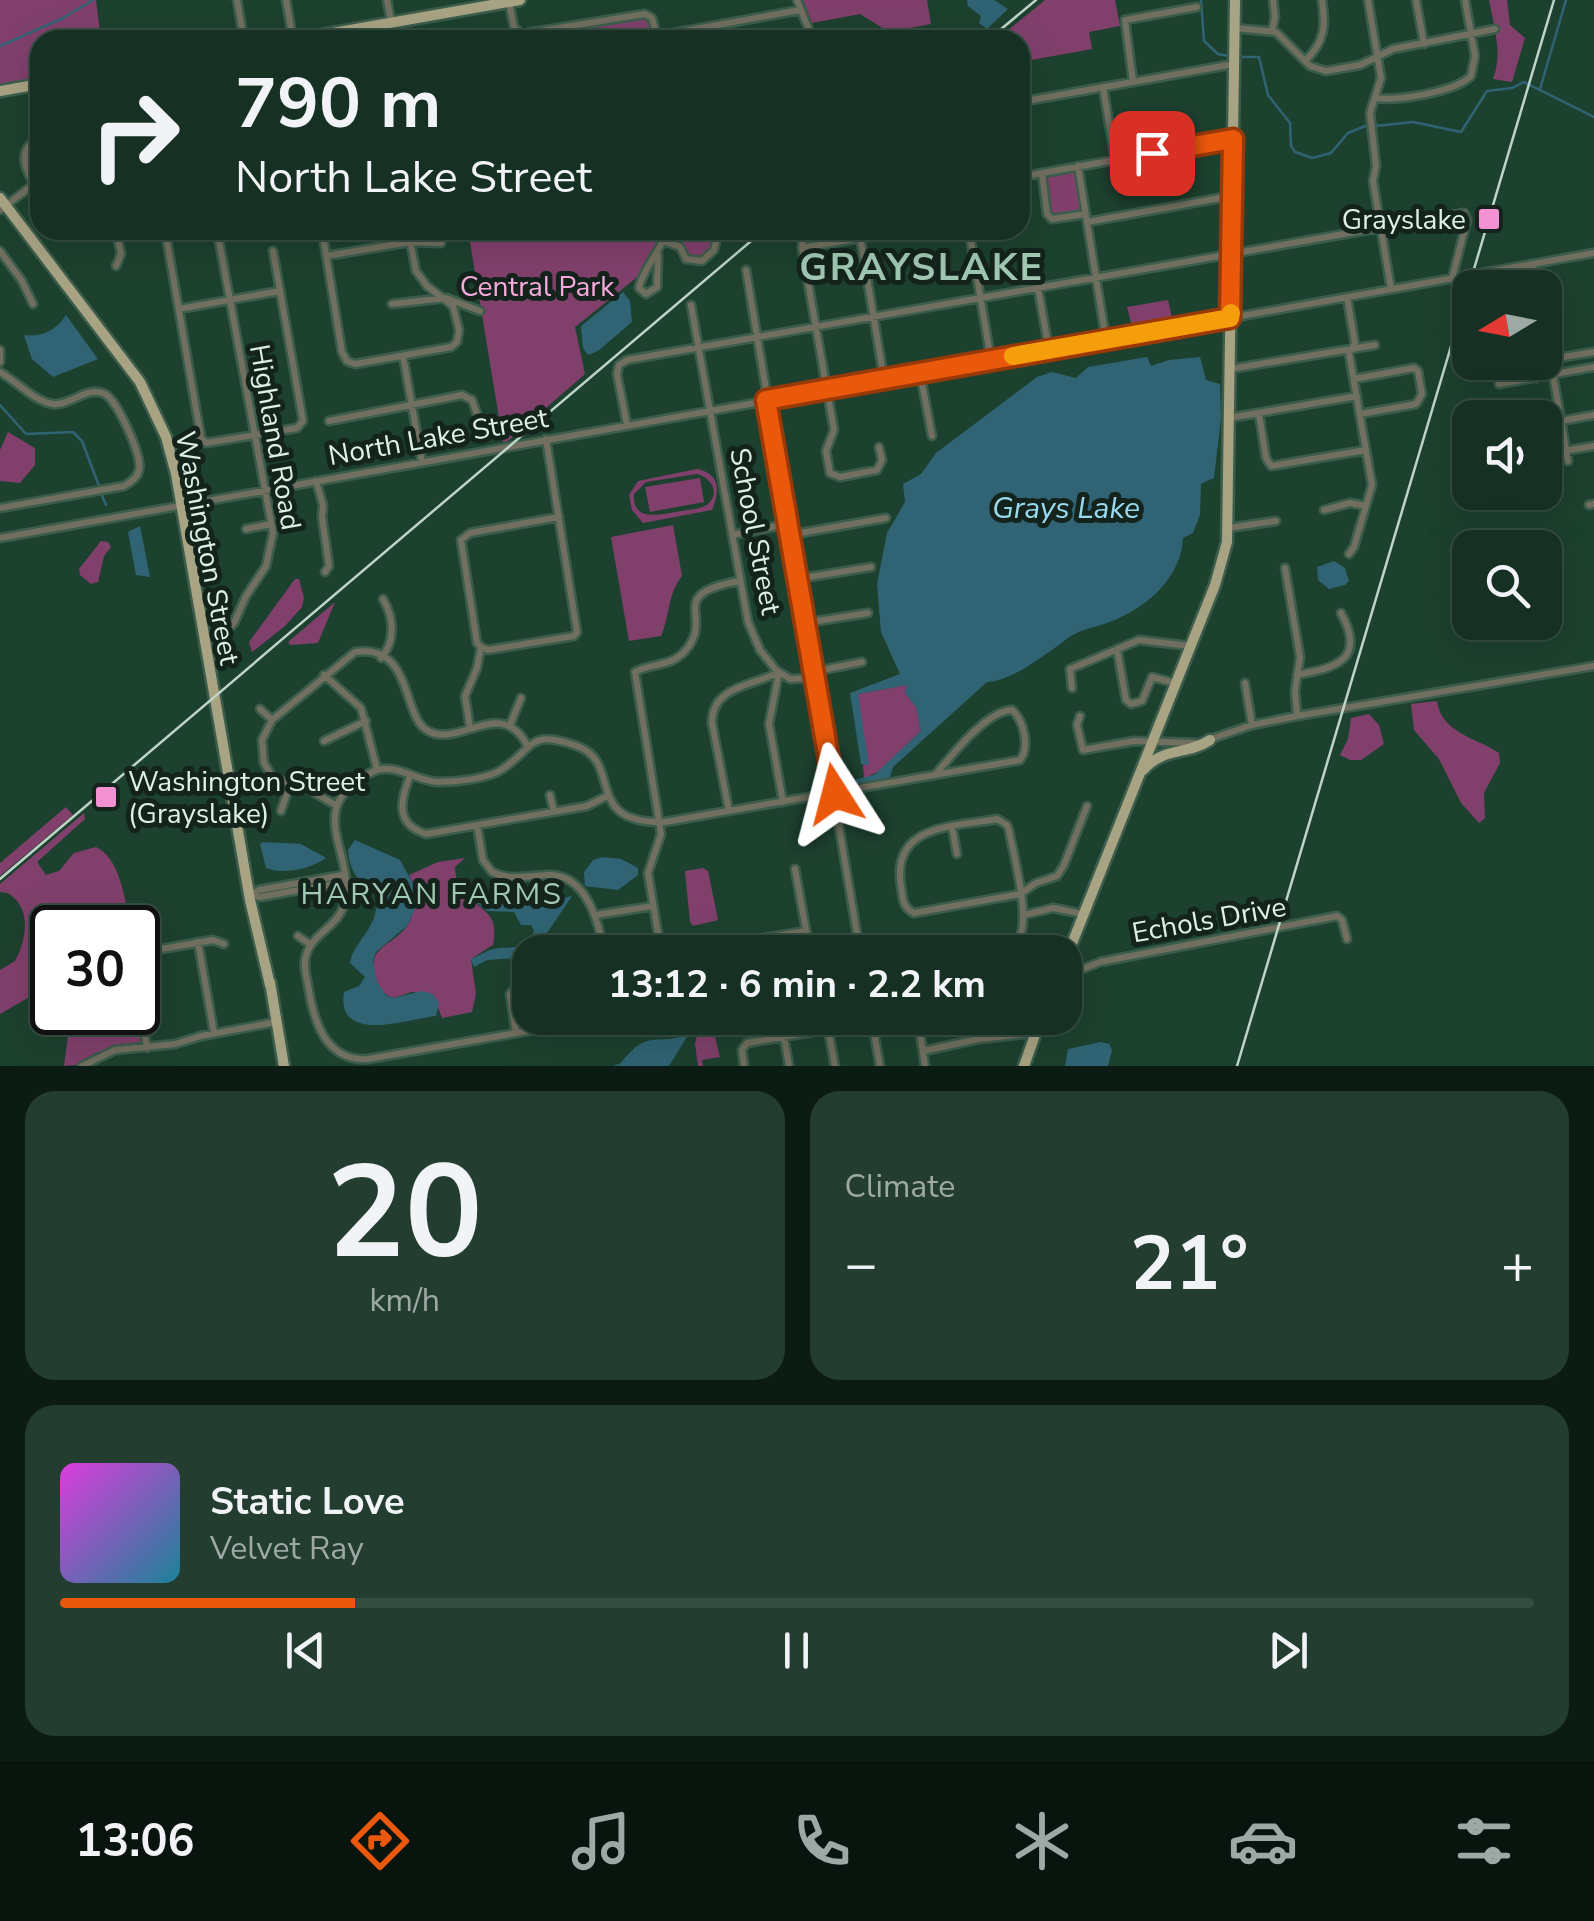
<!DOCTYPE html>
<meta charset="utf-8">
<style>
:root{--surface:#163123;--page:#233d30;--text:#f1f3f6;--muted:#9ea9a6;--line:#354c41;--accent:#ea580c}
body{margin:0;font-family:"Nunito Sans",sans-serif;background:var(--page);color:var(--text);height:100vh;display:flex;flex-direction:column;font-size:38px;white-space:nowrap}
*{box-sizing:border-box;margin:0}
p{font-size:32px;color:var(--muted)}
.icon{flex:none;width:55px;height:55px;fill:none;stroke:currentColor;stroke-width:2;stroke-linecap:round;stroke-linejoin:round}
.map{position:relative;height:1066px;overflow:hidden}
.drawer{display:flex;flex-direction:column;gap:25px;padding:25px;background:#0c1b13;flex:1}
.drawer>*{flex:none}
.banner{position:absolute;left:30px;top:30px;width:1000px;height:210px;border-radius:30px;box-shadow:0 10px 40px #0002,0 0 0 2px var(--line);background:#163123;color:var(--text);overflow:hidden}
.needle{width:65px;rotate:260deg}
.fabs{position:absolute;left:1452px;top:270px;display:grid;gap:20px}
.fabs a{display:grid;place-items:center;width:110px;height:110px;border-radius:20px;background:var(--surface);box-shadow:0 10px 40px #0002,0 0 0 2px var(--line);font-size:50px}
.speed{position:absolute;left:30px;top:905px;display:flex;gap:20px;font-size:50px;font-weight:700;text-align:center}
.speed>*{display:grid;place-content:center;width:130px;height:130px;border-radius:50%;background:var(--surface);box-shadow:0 10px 40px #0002,0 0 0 2px var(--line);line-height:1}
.speed .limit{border:5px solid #111;border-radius:15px;background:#fff;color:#111}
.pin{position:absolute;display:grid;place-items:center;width:85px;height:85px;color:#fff;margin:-42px;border-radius:20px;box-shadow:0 5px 15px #0006}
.me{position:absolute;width:110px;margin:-55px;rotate:351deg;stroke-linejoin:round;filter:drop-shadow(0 0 8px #0008)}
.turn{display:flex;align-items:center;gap:35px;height:210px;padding:0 40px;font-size:45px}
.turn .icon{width:130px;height:130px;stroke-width:2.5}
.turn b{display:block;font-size:70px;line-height:85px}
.big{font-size:75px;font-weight:700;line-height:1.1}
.drawer .widget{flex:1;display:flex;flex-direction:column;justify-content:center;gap:15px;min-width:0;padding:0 35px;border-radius:30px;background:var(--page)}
.drawer .dial{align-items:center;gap:0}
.dial b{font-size:130px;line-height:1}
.song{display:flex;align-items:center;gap:30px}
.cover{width:120px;height:120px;border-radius:15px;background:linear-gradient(135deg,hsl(300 70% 55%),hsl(190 70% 35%))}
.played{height:10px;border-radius:5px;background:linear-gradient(90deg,var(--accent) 20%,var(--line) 20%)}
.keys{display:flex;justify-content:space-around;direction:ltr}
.heat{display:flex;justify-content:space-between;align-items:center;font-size:55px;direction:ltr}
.drawer .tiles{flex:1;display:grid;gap:25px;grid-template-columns:1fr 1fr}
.widget:last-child{grid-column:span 2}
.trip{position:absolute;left:512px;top:935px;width:570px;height:100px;border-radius:30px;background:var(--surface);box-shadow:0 10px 40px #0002,0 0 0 2px var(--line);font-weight:700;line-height:100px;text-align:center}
.menu{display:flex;height:160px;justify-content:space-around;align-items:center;background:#09140e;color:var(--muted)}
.menu .icon{width:70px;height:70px}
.menu .selected{color:var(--accent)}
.menu b{font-size:45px;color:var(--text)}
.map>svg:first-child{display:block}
</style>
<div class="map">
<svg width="1594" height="1066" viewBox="0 0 1594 1066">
<rect width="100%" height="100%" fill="#1d412f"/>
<path fill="#81406c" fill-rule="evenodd" d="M0,0H96L101,40H40V79L0,86Z
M803,0H927L931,24L889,32L860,14L812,23Z
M1045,0H1115L1120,26L1089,32L1092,49L1020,62V40H996Z
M1489,0H1507L1510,25L1525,38L1512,82L1493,79C1503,54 1494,26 1489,0Z
M644,17L651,20L655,40H553L551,33Z
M1077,171L1083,212L1057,218L1050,214L1043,177Z
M468,230H666L641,274L575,327L585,374L508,441L503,442Z
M684,230H716L714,248L703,259H691L679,244Z
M1168,300L1173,323L1133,330L1127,307Z
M8,432L35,448V465L20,483L0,481V450Z
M697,469C722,474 719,493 712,510L643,523L632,510L629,495L638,481ZM697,474C710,477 721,492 708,504C700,510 685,510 676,512C657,515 632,521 634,494L646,482Z
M700,478L704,502L650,512L645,487Z
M673,525L682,576C667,595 670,616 661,636L629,641L611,537Z
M101,541L108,542L111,547L104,556L98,582L91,584L80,575L79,569Z
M295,579H299L304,598L302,607L285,626L252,652L249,642Z
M335,602L318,643L290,645L288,642Z
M907,685L905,693L916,707L921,731L879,771L864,779L858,694Z
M1437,701C1441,733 1477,738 1499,753L1500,763L1484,793L1485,818L1479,823L1461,803L1439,759L1414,730L1411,704Z
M1369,714L1379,725L1384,744L1361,760H1350L1340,755L1348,739L1351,718Z
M66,807L73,815L0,876V863Z
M84,813L85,819L37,862L46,875L59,871L74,853L96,847C119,858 123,893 129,915L121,917L123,927L52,928V984L0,1014V970L15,961C27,938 32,909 8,893L0,892V884Z
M465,858L455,867L456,877L466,886L465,893C484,914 499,912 493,945L471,959L476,994L472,1012L442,1018L433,994L411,992L394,998C385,995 381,991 377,982C363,944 394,948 409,923C414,914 415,901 417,891L409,875L438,862Z
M703,868L708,871L718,920L693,926L690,922L685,871Z
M138,1010L143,1043L95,1053L76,1065L64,1066L71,1013Z
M943,1018H1020L1011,1023L950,1034Z
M712,1025L720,1057L702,1060L703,1066H698L695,1044L699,1027Z"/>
<path fill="#306474" d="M967,0H994L1008,9L987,29L979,23L981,16L968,6Z
M623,292L630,301L632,322L598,351L588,355L583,348L581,326Z
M66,315L98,359L53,377L32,359L24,335C40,338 57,330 66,315Z
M1147,357L1151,366L1169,360L1200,357L1206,380L1220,384L1221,418L1214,478L1201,484L1200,515L1193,533L1183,538C1181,580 1143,611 1104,624C1092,628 1079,630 1068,638C1049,652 1011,682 987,682L893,767L889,780L854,787L853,780L874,775L921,731L916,707L905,693L907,685L858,694L869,765L861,764L850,693L900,674L881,632L877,584L887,533L905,502L903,484L921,474L936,453L1037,377L1052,372L1076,378L1088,367Z
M140,526L150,577L136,575L128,532Z
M1334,561L1345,568L1349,581L1345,585L1329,589L1318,580L1317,567Z
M355,840L400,860L417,891V903L408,925L376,952L373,961L377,982L386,995L394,998L421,991L433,994L439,1003L436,1016C408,1019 336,1045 344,992L359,986L365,977L350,963C354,939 383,926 375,893C358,881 349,871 348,850Z
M263,842L301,844L326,858C311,869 283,875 266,868L260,844Z
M602,857L621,859L638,868V875L618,890L585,886L584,872L593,860Z
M466,886C500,911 536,907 572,896L547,933L544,943L518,958L487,960L474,967L471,959C478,956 486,951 493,949C512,945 526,953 534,931L531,925H521L514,912L487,911L465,893Z
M688,1035L669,1066H613L621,1063C649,1028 653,1046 688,1035Z
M1101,1042L1109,1044L1112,1050L1108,1066H1065L1068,1049Z"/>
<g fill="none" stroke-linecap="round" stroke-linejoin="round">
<path stroke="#306474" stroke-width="2.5" d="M1201,0L1204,41L1218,54L1229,56
M0,46L63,18L93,0
M1243,57H1259L1268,95L1290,123L1291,146L1295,152L1312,158L1331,153L1348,133L1368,125
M1540,89L1566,0
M1375,126L1413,122L1461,132L1487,91L1512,88L1524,82L1594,117
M0,405L26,434L73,432L82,441L99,486
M101,493L106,505
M645,1032L646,1036"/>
<defs>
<path id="minor" d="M237,0L244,40
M286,0L293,40
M387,0L391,21
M797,0L813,40
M1368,0L1381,78L1370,113L1376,166L1373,181L1391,289
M1416,0L1424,44
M509,2L514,27L521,34L645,14L652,18L658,40
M1235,28L1276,32L1310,66L1326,71L1360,65L1393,49L1495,29
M1272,31L1275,17L1273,0
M657,36L800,10
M1305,61C1325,42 1326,26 1322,0
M1133,82L1125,20L1197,7
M1103,87L1115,160
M1375,98C1398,101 1455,92 1471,76L1475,56L1465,0
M1020,102L1234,64
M40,138C13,151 27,174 40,193
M1078,166L1106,340
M1042,173L1047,214L1052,219L1086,214
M1020,177L1233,139
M0,210L34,184
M1087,222L1231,196
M69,230L85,236L116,230
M165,230L201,438L206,443L297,428L303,421L273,251
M217,230L273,533L266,566L246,596L234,623L220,638
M322,230L342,352L347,361L355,364L451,347L457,342L459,330L453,306L427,286L416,271L408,230
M804,230L802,248L834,430L826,451L830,473L840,477L877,470L882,460L879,447
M859,230L884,379
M969,230L991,360
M664,241L680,247L686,259L702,261L714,250L719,230
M802,248L907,230
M0,251L22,281L33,304
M658,255L657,287L646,294L639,288C641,273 661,249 668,230
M326,256L410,242L441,243
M1533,264L1537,288
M116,266L121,254L116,230
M746,270L860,952
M1038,288L1049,350
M1347,297L1355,344L1349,353L1372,485L1354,547L1349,554
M392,304L446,298L480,311
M691,305L748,622L760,650L776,670L790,679L811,678L817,671L862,662
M179,309L280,291
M1545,329L1568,461
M0,350V362
M403,356L422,462
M1551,359L1594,352
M1533,362L1536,378
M1230,369L1375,345
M0,372C16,381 35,402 53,404C71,406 87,385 105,394C117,400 143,457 139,470C137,478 131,482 124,486L0,508
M920,373L932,436
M1354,379L1414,368L1418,371L1422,394L1416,404L1360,414
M1499,384L1594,367
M1259,414L1266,458L1271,466L1366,450
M1528,416V418
M1229,418L1357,396
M329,421L462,395L472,400L479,420
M1545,424L1594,415
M627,425L617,374L619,365L627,360L1464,213L1467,220L1452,279
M1545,454L1594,446
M316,481L323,505L322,517L329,566L325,572
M1589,505L1594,504
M1324,510L1350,503L1366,506
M1228,528L1276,521
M246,529L271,524
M732,535L787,524
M789,535L886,518
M0,538L1594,253
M1285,568L1300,657L1295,691L1297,716
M797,579L871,567
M805,623L868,613
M481,647L488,650L574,636L577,632L546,439
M1117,649L1126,700L1131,704L1142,701L1152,677L1175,683
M381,658C396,641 394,618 383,599
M779,672L769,724L783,802
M324,675L361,708L377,769
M1297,675C1335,668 1367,660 1341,613
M1245,683L1252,725
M1072,688L1070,669L1139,640L1190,646
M260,709L272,720
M1080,716L1077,725L1083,750L1134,741L1196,743
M510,725L521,698
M470,728L465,696L477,668L481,647L477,643L461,540L470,533L559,517
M1208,740L1252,725L1297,716L1594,666
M324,741L366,721
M410,776C400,801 395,824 426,834L587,806L607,796
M550,795L554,812
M337,806L310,790L273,778L264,763L262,740L272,720L355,652C413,643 402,718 428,731C460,748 501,696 527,745
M281,811L290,784
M729,811L712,723C712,685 754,686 779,672
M477,825L483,860L492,872C510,881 528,876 547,875C586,873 599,923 604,952
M952,827L957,854
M795,869L810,952
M252,894L259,890L343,875
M251,895L260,897L344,882
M596,915L653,906
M1024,915L1053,908L1083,914
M298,936L311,945
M1020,936L1035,943
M198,942L214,1033
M661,952L648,873L661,834L635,672C650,663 671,667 685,651C716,616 663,595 739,581
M715,952L752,940L806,931
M979,952C992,950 1008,950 1017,941C1033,924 1013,854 1009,830L1007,825L997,819C953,827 891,824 901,886C903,898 902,907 914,913L1020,894L1036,883L1057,876L1064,865L1087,806
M138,953L213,940L224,944
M1065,974L1073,973L1100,962L1337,916L1342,920L1347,939
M138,995L147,1048
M602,1018L368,1059C324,1062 313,1018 308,985C306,975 303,965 306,955C313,932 341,926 345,900C354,849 302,808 372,772C393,761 416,781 438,782C455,782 490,779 504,768C535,746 530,729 577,746C624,763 581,824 665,822L1020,760C1030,748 1024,720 1012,710C986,711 952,755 936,774
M913,1018L919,1026L925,1066
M872,1022L880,1066
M828,1029L835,1066
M516,1033L510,994L516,987L530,983
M784,1037L789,1066
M923,1051L979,1039L1035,1033
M82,1066L115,1050L175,1044L201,1036L276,1022
M744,1066L742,1050L747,1043L897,1018"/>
<path id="major" d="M293,40L520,0
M0,91L40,84
M0,198L140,382L166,437L176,474L250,900L270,985
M1143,770C1165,746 1186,756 1210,740
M1065,961L1215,585L1227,542L1235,0
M270,982L284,1066
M1024,1066L1041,1018"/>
</defs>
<use href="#minor" stroke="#3c5d4c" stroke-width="11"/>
<use href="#major" stroke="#3c5d4c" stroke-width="15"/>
<use href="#minor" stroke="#716f5f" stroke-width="6"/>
<use href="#major" stroke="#a8a383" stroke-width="10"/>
<path stroke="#bed4c8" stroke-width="2.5" d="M988,40L1036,0
M0,879L764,230
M1237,1066L1554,0"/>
</g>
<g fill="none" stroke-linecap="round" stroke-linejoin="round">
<defs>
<path id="route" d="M835,794L766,400L1230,318L1233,139L1152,153"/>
</defs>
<use href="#route" stroke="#983908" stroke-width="25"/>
<use href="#route" stroke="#ea580c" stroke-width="18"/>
<path stroke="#f59e0b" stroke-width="18" d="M1013,356L1230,318L1231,313"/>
</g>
<g fill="#f491d3" stroke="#14241c" stroke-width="4">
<rect x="1477" y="207" width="24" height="24" rx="5"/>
<rect x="94" y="785" width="24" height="24" rx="5"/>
</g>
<g text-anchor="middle" stroke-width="10" stroke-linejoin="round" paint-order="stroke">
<g font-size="28" fill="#ddf1e6" stroke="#14241c" text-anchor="end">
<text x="1466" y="229">Grayslake</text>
<text x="128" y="791" text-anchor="start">Washington Street<tspan x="128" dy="32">(Grayslake)</tspan></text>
</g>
<g font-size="28" fill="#f7aadc" stroke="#14241c">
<text x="537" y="296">Central Park</text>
</g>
<g font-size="28" fill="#ddf1e6" stroke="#14241c">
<text transform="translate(438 436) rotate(-10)" y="10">North Lake Street</text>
<text transform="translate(276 437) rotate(80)" y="10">Highland Road</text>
<text transform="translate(756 531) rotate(79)" y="10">School Street</text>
<text transform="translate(208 548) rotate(79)" y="10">Washington Street</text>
<text transform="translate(1209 919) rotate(-10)" y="10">Echols Drive</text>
</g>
<g font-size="30" font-style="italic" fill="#98daf0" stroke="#14241c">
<text x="1066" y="518">Grays Lake</text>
</g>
<g font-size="30" letter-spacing="2.5" fill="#a1c9b3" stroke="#14241c">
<text x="432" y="904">HARYAN FARMS</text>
</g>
<g font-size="38" font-weight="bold" letter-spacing="2.5" fill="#a1c9b3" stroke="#14241c">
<text x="922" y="280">GRAYSLAKE</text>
</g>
</g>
</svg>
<div class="fabs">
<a><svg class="needle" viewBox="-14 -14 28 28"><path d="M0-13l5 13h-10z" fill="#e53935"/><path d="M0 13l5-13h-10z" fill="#9ea9a6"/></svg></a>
<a><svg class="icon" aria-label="sound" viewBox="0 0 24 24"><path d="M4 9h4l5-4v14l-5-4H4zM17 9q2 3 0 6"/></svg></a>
<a><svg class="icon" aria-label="search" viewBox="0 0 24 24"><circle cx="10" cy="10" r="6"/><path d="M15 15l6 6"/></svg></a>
</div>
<div class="speed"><div class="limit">30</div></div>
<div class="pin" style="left:1152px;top:153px;background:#d93025"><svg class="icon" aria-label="arrive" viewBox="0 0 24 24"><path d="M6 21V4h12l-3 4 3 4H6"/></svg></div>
<svg class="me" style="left:835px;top:794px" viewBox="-20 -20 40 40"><path d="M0-17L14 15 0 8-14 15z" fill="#ea580c" stroke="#fff" stroke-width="4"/></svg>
<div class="trip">13:12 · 6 min · 2.2 km</div>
<div class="banner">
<div class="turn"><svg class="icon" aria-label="right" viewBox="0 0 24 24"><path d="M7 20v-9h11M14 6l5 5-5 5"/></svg><div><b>790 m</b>North Lake Street</div></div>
</div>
</div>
<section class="drawer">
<div class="tiles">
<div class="widget dial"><b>20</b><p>km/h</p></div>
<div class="widget"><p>Climate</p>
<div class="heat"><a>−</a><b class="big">21°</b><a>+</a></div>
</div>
<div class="widget">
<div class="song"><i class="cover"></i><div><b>Static Love</b><p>Velvet Ray</p></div></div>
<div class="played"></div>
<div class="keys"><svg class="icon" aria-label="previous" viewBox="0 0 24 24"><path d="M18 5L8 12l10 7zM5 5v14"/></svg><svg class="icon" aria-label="pause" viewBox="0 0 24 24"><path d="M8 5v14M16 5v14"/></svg><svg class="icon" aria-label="next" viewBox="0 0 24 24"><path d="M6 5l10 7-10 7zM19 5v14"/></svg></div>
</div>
</div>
</section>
<nav class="menu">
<b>13:06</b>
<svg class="icon selected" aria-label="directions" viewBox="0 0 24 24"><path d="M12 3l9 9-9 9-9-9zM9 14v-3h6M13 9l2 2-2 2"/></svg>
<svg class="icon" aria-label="music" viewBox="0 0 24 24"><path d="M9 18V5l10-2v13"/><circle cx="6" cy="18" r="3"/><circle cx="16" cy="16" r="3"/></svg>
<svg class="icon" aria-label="phone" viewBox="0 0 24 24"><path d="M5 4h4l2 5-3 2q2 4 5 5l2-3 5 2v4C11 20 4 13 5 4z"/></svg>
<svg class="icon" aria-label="climate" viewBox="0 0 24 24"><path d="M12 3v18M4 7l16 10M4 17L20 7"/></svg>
<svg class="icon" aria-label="car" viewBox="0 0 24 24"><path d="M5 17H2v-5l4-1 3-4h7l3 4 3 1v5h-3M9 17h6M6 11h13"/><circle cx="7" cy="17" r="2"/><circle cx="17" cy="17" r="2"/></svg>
<svg class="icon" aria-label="filters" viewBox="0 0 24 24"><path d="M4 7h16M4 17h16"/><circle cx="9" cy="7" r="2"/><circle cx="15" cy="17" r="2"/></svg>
</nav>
